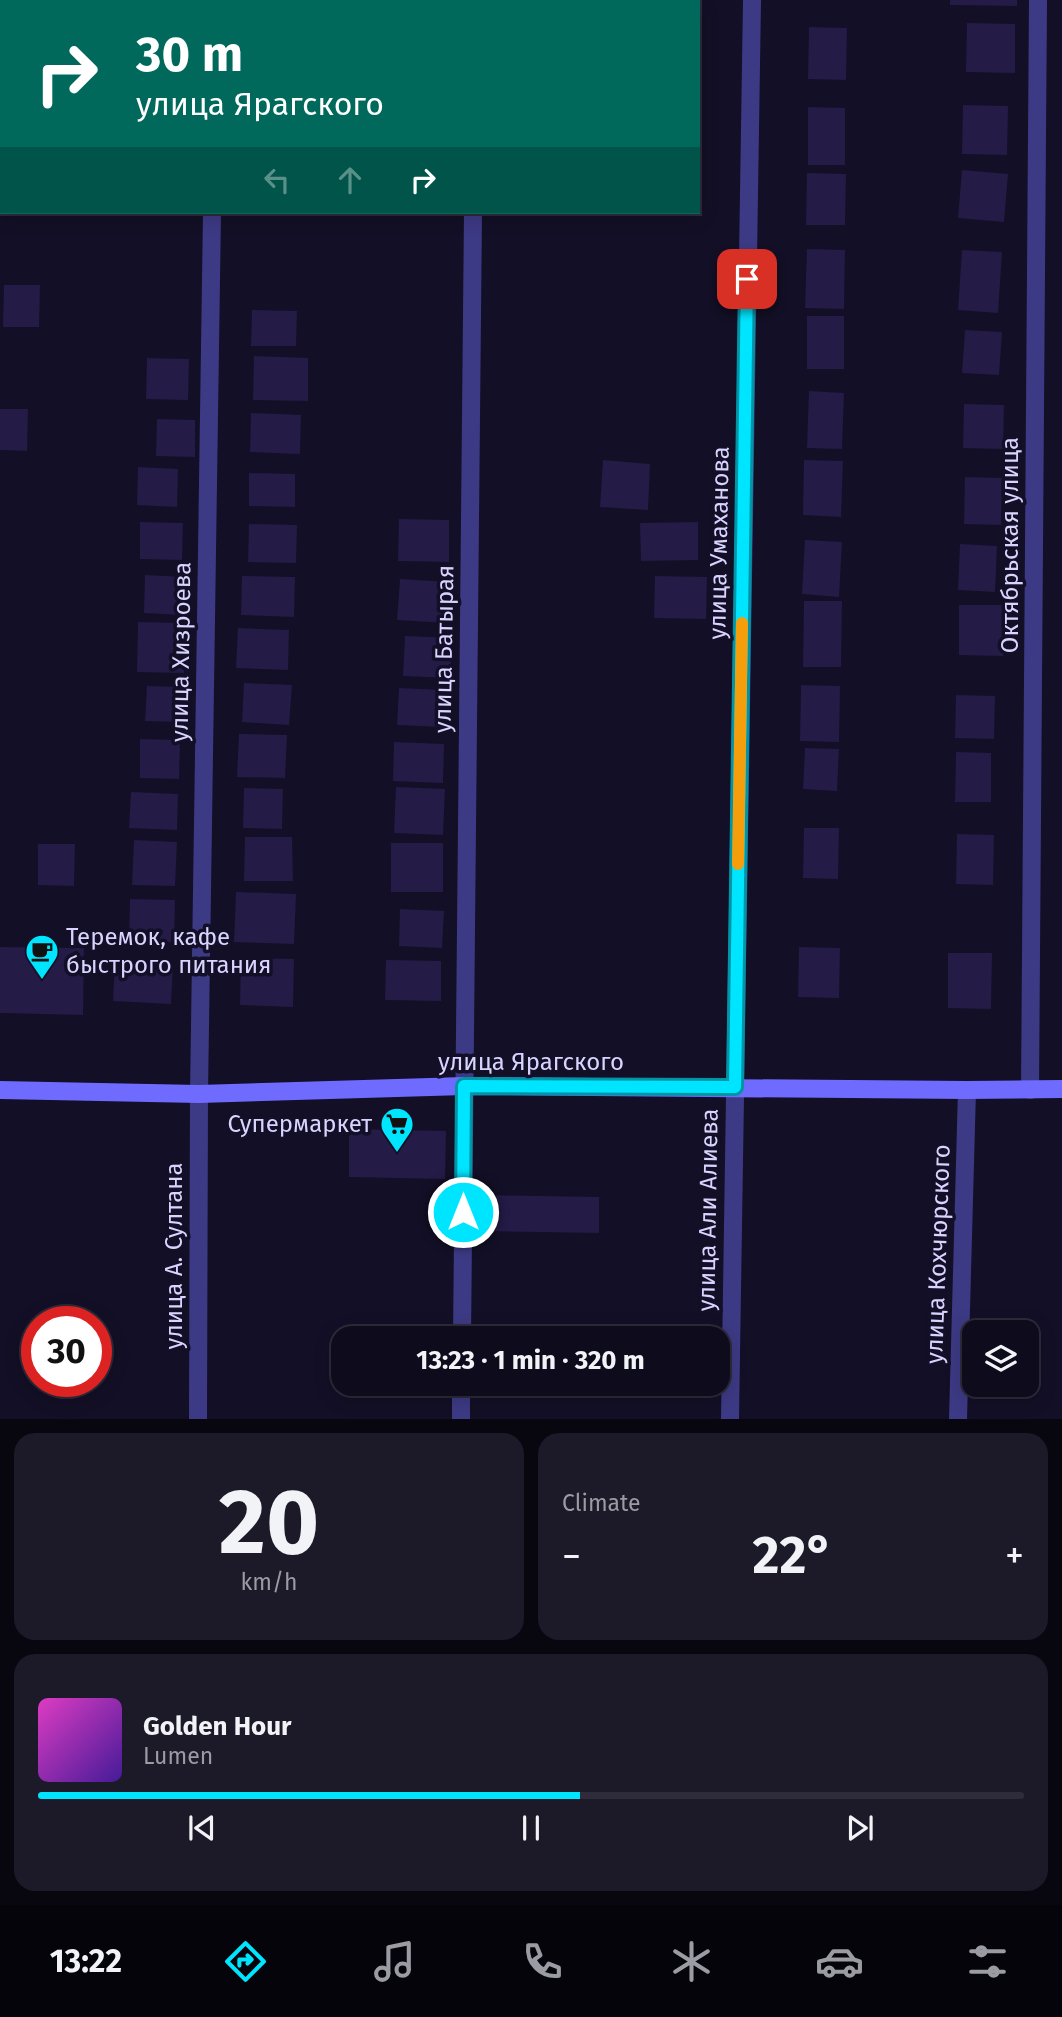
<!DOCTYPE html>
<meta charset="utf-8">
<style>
:root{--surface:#0e0b1c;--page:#1c1929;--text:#f1f3f6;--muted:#9b9ba3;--line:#2e2b3b;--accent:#00e5ff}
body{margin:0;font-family:"Fira Sans",sans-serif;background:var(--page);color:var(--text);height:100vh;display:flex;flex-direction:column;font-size:26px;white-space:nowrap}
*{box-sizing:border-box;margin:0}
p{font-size:23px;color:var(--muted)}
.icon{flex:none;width:38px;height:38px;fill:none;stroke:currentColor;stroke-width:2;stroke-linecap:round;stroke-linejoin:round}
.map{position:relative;height:1419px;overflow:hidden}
.panel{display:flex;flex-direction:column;gap:14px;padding:14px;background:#08060f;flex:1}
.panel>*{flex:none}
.banner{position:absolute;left:0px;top:0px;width:700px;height:214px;box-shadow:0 4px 18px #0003,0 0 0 2px var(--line);background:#00695c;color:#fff;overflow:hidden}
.fabs{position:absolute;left:962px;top:1320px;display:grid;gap:14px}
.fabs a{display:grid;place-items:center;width:77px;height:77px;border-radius:14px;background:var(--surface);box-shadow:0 4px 18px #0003,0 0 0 2px var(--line);font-size:35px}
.speed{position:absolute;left:21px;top:1306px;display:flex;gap:14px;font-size:35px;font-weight:700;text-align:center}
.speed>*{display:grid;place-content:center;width:91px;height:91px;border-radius:50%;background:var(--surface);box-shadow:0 4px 18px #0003,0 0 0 2px var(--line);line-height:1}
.speed .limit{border:10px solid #d22;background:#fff;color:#111}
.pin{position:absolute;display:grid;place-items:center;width:60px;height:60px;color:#fff;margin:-30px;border-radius:14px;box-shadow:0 4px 10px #0006}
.me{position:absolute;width:77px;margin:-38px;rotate:0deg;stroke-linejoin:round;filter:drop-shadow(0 0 5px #0008)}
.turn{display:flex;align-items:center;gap:24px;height:147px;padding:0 21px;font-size:32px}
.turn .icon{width:91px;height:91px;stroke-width:2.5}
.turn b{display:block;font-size:49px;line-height:60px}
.lanes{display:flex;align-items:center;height:66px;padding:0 21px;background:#0003;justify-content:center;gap:35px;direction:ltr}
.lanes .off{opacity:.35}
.big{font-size:52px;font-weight:700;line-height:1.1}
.panel .widget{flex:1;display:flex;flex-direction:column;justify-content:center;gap:10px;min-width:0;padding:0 24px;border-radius:21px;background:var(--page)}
.panel .dial{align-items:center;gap:0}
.dial b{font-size:91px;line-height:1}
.song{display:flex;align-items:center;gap:21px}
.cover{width:84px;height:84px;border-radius:10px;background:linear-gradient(135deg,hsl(310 70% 55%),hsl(260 70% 35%))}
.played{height:7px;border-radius:4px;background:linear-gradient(90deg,var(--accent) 55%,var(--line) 55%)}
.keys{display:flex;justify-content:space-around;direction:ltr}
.heat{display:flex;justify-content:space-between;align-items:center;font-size:38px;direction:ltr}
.panel .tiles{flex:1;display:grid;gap:14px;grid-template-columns:1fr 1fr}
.widget:last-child{grid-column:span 2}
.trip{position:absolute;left:331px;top:1326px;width:399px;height:70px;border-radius:21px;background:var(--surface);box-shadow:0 4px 18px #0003,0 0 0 2px var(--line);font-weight:700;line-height:70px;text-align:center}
.menu{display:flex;height:112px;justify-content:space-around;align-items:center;background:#06040b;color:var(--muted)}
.menu .icon{width:49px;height:49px}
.menu .selected{color:var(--accent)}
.menu b{font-size:32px;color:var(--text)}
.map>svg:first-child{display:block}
</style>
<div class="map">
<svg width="1062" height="1419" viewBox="0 0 1062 1419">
<rect width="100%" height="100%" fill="#130f26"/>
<path fill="#241b47" d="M950,0H1017V6L950,5Z
M967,23L1015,24V73L966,72Z
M809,27L847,28L846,80L808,79Z
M963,105L1008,106L1007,155L962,154Z
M808,107L845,108V165H808Z
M962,170L1008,174L1004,222L958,218Z
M807,173L846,174L845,225H806Z
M807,249L845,250L844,309L805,308Z
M962,250L1002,252L998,313L958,310Z
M4,285H40L39,327H3Z
M252,310L297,311L296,346H251Z
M807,316H844V369H807Z
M965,330L1002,332L999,375L962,373Z
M254,356L308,358V401L253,400Z
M147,358L189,359L188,400L146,399Z
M809,391L844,393L842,449L807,448Z
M964,404L1004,405L1003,449L963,448Z
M0,409H28L27,451L0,450Z
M251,413L301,415L300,454L250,452Z
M157,419L195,420V457L156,456Z
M603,460L650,464L648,510L600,507Z
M804,460L843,461L841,517L803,515Z
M138,467L178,469L177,507L137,505Z
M249,473L295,474V507L249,506Z
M965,477L1002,478L1001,525L964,524Z
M399,519L449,520V562L398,561Z
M140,522L183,523L182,560L140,559Z
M698,522V560L641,561L640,523Z
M249,524L297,525L296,563L248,562Z
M805,540L842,542L839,597L802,594Z
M960,544L997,546L995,592L958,590Z
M145,575L184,577L183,615L144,613Z
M242,576L295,577L294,617L241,615Z
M655,576L707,577L706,619L654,618Z
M400,579L449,582L447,623L397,620Z
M804,601H842L841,667H803Z
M959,605H1003V656L959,655Z
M138,622L185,623L184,673L137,672Z
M238,628L289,630L288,670L236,668Z
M405,636L452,638L450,678L403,676Z
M244,683L292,685L289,725L242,722Z
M801,685L840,686L839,742L800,741Z
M147,686L180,687L179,722L145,721Z
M399,688L444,690L442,727L397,725Z
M956,695L995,696L994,739L955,738Z
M239,734L287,735L285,778L237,777Z
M140,739L180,740L179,779L140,778Z
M394,742L444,744L443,783L393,781Z
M805,748L839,749L837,791L803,789Z
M956,752L991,753V802H955Z
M396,787L445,789L443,835L394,833Z
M244,788L283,789L282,829L243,828Z
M131,792L178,794L177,830L129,828Z
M804,828H839L838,879L803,878Z
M957,834L994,835L993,885L956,884Z
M245,837H292L293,881H244Z
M134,840L177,842L175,886L132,885Z
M391,843H443V892H391Z
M38,844H75L74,886L38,885Z
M236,892L296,894L294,944L234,942Z
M130,899L175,900L174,942H129Z
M400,909L444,911L442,948L399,946Z
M0,947L84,948L83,1015L0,1013Z
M799,947L840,948L839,998L798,997Z
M948,953H992L991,1009L948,1008Z
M241,958L294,959L293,1007L240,1005Z
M386,960L441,961V1001L385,1000Z
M115,962L173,965L171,1004L113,1001Z
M349,1129L446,1131L445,1179L349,1177Z
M487,1195L599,1197V1233L487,1231Z"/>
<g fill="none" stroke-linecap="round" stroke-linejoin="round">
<path stroke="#3d3a85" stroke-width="18" d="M215,2V0
M475,2V0
M1030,1090L1038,0
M462,1339L473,212
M198,1419L199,1094L212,212
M461,1419V1384
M730,1419L752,0
M958,1419L967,1090"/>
<path stroke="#6f6bff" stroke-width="18" d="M0,1090L199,1094L464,1086L967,1090L1062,1089"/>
</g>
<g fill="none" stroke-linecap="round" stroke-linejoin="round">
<defs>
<path id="route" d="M463,1212L464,1086L735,1087L747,279"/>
</defs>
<use href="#route" stroke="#0095a6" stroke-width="18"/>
<use href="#route" stroke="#00e5ff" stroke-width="12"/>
<path stroke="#f59e0b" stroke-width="12" d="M738,864L742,623"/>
</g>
<defs>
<symbol id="cafe-pin" viewBox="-11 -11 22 30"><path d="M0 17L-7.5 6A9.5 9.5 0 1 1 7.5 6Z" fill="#00e5ff" stroke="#130f26"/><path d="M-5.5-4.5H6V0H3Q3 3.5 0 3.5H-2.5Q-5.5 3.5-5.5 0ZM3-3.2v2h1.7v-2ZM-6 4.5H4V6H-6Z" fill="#111"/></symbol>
<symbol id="supermarket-pin" viewBox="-11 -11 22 30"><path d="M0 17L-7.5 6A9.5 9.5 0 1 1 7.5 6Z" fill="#00e5ff" stroke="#130f26"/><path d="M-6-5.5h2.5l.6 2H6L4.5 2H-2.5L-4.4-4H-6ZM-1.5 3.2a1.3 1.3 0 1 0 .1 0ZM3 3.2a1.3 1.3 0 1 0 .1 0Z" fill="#111"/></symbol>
</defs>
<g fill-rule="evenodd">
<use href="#cafe-pin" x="23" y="932" width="38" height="52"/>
<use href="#supermarket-pin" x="378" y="1105" width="38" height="52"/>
</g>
<g text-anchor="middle" stroke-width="7" stroke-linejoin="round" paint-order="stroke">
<g font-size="24" fill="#d9d4ff" stroke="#130f26">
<text transform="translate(719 543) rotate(-89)" y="8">улица Умаханова</text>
<text transform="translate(1010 545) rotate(-90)" y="8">Октябрьская улица</text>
<text transform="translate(444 649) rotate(-89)" y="8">улица Батырая</text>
<text transform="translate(181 652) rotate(-89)" y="8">улица Хизроева</text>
<text x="531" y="1070">улица Ярагского</text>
<text transform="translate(708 1210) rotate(-89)" y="8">улица Али Алиева</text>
<text transform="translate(938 1254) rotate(-88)" y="8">улица Кохчюрского</text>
<text transform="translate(174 1256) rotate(-90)" y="8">улица А. Султана</text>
</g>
<g font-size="24" fill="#d9d4ff" stroke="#130f26" text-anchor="start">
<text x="66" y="945">Теремок, кафе<tspan x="66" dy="28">быстрого питания</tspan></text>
<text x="372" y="1132" text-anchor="end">Супермаркет</text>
</g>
</g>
</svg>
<div class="fabs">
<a><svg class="icon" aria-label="layers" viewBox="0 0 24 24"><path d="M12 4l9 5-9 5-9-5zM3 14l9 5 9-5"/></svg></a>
</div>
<div class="speed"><div class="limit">30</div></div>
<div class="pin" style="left:747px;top:279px;background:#d93025"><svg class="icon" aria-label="arrive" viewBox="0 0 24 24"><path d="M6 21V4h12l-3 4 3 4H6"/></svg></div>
<svg class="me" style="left:463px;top:1212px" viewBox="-20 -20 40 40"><circle r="17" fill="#00e5ff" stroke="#fff" stroke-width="3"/><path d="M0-11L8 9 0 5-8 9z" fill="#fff"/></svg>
<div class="trip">13:23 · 1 min · 320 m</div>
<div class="banner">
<div class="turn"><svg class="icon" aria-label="right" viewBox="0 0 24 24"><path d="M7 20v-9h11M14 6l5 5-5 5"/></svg><div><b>30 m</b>улица Ярагского</div></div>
<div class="lanes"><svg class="icon off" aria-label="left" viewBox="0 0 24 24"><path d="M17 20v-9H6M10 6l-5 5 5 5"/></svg><svg class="icon off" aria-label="ahead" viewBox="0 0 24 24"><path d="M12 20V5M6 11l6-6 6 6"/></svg><svg class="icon" aria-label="right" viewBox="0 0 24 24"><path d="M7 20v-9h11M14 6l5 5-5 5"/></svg></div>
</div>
</div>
<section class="panel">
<div class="tiles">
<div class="widget dial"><b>20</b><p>km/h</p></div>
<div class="widget"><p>Climate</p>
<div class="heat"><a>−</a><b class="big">22°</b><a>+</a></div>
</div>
<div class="widget">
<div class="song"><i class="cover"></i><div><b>Golden Hour</b><p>Lumen</p></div></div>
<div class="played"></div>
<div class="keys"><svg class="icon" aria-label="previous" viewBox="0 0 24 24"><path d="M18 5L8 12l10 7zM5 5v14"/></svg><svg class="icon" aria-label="pause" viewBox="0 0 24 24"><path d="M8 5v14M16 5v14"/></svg><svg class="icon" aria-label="next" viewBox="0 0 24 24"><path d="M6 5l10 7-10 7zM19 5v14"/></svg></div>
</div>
</div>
</section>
<nav class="menu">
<b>13:22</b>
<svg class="icon selected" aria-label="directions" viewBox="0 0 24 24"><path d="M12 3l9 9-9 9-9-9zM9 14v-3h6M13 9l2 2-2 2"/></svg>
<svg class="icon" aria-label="music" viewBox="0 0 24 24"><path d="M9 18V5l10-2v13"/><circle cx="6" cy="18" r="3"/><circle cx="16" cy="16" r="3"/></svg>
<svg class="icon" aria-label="phone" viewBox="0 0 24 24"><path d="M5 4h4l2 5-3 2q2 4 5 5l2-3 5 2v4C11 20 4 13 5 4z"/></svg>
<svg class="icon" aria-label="climate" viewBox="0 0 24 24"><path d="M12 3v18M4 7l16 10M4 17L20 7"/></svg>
<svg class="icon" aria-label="car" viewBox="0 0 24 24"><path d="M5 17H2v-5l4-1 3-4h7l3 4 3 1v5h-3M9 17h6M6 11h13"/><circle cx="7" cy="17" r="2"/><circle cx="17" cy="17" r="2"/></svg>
<svg class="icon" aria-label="filters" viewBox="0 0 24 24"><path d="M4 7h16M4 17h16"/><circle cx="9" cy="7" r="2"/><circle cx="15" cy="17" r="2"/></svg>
</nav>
